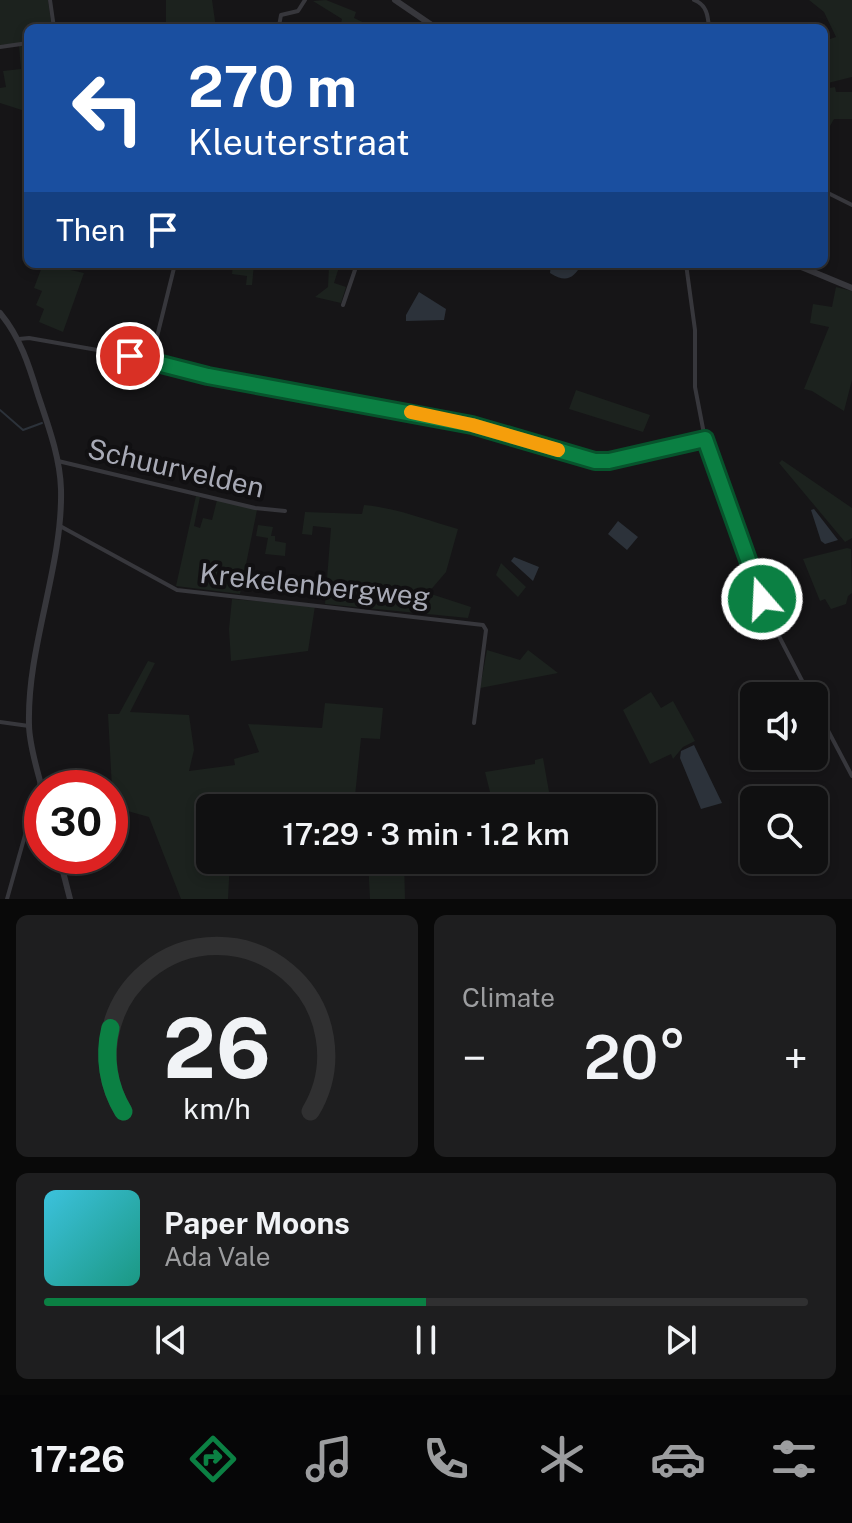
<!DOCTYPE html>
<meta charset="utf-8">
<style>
:root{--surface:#101011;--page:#1e1e1f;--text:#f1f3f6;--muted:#9c9d9f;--line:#303031;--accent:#0b8043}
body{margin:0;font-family:"Public Sans",sans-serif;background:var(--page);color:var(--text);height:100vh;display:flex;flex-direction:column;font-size:30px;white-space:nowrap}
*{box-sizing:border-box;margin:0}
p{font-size:26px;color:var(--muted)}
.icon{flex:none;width:44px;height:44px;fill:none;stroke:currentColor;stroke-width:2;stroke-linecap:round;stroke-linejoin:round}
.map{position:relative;height:899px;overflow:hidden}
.side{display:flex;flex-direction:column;gap:16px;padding:16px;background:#090909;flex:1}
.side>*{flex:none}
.top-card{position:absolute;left:24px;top:24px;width:804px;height:244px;border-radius:12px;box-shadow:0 4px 12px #0003,0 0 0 2px var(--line);background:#1a4fa0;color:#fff;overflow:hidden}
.tools{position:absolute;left:740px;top:682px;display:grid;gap:16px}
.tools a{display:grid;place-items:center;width:88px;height:88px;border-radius:12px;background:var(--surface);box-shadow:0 4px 12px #0003,0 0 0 2px var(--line);font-size:40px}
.speed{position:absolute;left:24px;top:770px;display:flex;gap:16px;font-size:40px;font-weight:700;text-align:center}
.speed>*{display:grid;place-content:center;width:104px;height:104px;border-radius:50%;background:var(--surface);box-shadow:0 4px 12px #0003,0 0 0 2px var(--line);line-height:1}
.speed .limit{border:12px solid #d22;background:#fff;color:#111}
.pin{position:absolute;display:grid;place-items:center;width:68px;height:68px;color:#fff;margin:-34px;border:4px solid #fff;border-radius:50%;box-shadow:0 2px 8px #0007}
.me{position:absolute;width:88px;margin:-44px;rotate:341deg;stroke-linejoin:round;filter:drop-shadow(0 0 6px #0008)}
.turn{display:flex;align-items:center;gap:28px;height:168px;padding:0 32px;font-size:36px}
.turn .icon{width:104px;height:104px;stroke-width:2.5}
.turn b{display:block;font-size:56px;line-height:68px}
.then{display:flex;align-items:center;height:76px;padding:0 32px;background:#0003;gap:16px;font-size:30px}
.big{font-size:60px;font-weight:600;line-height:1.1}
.side .card{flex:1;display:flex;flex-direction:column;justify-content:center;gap:12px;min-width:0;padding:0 28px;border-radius:12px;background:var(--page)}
.side .dial{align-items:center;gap:0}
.dial svg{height:208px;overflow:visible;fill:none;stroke:var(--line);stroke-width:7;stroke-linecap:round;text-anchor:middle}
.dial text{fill:var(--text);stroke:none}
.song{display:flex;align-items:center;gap:24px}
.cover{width:96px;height:96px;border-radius:12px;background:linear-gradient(135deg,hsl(190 70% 55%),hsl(170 70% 35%))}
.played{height:8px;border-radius:4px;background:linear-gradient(90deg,var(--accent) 50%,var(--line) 50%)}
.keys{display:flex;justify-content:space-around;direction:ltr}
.heat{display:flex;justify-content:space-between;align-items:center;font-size:44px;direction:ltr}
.side .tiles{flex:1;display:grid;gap:16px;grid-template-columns:1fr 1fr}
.card:last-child{grid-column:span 2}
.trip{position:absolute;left:196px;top:794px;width:460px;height:80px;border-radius:12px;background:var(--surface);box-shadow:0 4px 12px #0003,0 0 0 2px var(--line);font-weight:600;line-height:80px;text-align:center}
.menu{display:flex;height:128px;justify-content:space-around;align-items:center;background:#060607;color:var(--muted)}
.menu .icon{width:56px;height:56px}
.menu .selected{color:var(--accent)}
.menu b{font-size:36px;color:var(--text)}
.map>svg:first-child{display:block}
</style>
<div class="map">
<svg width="852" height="899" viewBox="0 0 852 899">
<rect width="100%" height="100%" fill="#161517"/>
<path fill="#1c221e" d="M0,0H48L52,28H28V43L0,45Z
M166,0H212L216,28L166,27Z
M326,0L356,12L354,18L375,28H340L342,19L313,1Z
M809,0H852V77L824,84V41L836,37L824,12Z
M19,46H28V112L0,103V88L6,87L3,71L21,69Z
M835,87L836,92H852V119H834L830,126L824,127V89Z
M43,264L84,273L63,332L39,322L44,309L36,305L42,291L34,288Z
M233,264H254L252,285H246L247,276L232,274Z
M326,264H340L334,283L346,287L341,303L315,297L328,287L329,266Z
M836,287L852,291V380L844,411L812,391L804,389L829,327L810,323L813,304L832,307Z
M576,390L650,415L643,432L569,409Z
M782,460L852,508V538L845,542L779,463Z
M196,496L200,497L194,526L200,528L203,518L212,520L217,500L257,510L240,594L176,586Z
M364,505C397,508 426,520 458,529L446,572L428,593L471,607L468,618L325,604L331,528L313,526L312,535L302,534L305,512L362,514Z
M258,525L273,527L271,536H275V541L286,543L285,556L265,554L268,538L256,536Z
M847,548L851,549L852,593L848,596L846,604L831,609L825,599L820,601L803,559Z
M501,563L526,587L518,597L496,575Z
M232,599L315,606L308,651L231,661L229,629Z
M487,650L520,660L528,650L558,673L480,688Z
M148,661L155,663L130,712L189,715L194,750L189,771L235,765L234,759L259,752L248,724L322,728L325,703L383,708L380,739L361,738L355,796L371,798V808H354V797L271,792L268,808H210V860H230L228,899H181L149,817L113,807L108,714H119Z
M651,692L661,708L673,701L695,741L683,747L673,759L671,754L650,764L623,710Z
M543,758L551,803L494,808L485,772L535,764V760Z
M394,799L442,802V808H392Z
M368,860H404L405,899H370Z"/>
<path fill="#2c323a" d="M551,264H582C573,279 566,283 550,273Z
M419,292L446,309L444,320L406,321V315Z
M814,509L838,540L825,544L821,541L811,510Z
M618,521L638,537L627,550L608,534Z
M514,557L539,567L533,581L511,561Z
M694,745L722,803L701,809L680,758L681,751Z"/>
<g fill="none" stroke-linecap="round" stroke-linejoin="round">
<path stroke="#2c323a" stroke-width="2" d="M0,410L23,430L42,423"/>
<path stroke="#37373c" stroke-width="4" d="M50,0L54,28
M694,0C707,5 708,16 709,28
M279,26L281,15L298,11L305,0
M0,47L28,43
M824,191L852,205
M686,264L695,330V387L705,439L769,617L810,696
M343,305L357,264
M19,339L29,338L143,358L208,376L472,425L595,461H609L705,439
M151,361L175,264
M58,461L255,508L285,511
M60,526L177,590L483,625L486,630L474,723
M814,704L852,776
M0,722L29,726
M7,899L40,782"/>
<path stroke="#37373c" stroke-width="6" d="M395,0L436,28
M794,264L852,288
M0,313C20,337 29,365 38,395C48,425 60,457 61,489C63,566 27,646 29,724C29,745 37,768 42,789
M59,856L70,899"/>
</g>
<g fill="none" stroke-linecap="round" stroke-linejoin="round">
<defs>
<path id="route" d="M130,356L208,376L472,425L595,461H609L705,439L762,599"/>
</defs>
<use href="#route" stroke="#07532c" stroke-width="20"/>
<use href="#route" stroke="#0b8043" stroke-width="14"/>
<path stroke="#f59e0b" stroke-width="14" d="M411,412L472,425L558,450"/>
</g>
<g text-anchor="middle" stroke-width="8" stroke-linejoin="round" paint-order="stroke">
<g font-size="28" fill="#a8aab6" stroke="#111012">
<text transform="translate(176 468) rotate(13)" y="10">Schuurvelden</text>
<text transform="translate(315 585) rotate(6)" y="10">Krekelenbergweg</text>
</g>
</g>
</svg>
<div class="tools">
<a><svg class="icon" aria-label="sound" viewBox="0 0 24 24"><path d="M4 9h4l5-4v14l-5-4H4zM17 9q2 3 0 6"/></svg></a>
<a><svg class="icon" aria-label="search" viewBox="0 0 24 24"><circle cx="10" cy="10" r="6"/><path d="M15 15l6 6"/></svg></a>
</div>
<div class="speed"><div class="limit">30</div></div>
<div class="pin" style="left:130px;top:356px;background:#d93025"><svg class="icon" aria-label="arrive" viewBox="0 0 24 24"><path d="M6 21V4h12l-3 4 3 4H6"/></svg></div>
<svg class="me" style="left:762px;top:599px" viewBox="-20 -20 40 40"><circle r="17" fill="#0b8043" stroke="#fff" stroke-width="3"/><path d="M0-11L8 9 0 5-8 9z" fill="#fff"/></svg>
<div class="trip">17:29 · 3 min · 1.2 km</div>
<div class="top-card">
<div class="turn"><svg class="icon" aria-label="left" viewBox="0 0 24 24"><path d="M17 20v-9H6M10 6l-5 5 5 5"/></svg><div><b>270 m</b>Kleuterstraat</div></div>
<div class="then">Then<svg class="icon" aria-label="arrive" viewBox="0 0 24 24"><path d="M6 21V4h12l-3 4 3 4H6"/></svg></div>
</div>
</div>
<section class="side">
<div class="tiles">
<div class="card dial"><svg viewBox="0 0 100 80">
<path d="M14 69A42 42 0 1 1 86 69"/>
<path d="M14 69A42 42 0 0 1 9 37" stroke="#0b8043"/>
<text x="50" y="56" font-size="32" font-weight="700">26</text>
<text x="50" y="72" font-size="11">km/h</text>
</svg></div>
<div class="card"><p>Climate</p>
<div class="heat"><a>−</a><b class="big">20°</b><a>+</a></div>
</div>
<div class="card">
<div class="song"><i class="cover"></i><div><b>Paper Moons</b><p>Ada Vale</p></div></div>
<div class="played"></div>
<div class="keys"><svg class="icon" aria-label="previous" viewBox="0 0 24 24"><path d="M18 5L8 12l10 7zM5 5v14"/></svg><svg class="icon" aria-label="pause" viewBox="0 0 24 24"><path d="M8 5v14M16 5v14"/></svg><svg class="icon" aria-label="next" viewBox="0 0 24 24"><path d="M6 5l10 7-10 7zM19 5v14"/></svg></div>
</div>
</div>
</section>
<nav class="menu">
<b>17:26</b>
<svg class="icon selected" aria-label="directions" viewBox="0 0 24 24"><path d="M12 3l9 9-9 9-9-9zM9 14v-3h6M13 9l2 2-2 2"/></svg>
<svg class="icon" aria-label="music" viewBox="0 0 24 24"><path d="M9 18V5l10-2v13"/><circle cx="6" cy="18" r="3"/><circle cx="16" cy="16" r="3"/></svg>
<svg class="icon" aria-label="phone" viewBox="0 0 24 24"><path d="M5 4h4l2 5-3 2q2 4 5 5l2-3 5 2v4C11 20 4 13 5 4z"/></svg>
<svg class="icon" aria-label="climate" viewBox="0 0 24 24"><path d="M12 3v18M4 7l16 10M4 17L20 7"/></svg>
<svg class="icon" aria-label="car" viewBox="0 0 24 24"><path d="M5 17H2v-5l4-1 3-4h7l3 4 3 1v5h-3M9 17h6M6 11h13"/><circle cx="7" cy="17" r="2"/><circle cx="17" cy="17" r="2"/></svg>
<svg class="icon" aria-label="filters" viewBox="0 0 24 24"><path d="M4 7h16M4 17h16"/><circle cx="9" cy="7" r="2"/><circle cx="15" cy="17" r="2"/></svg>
</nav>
